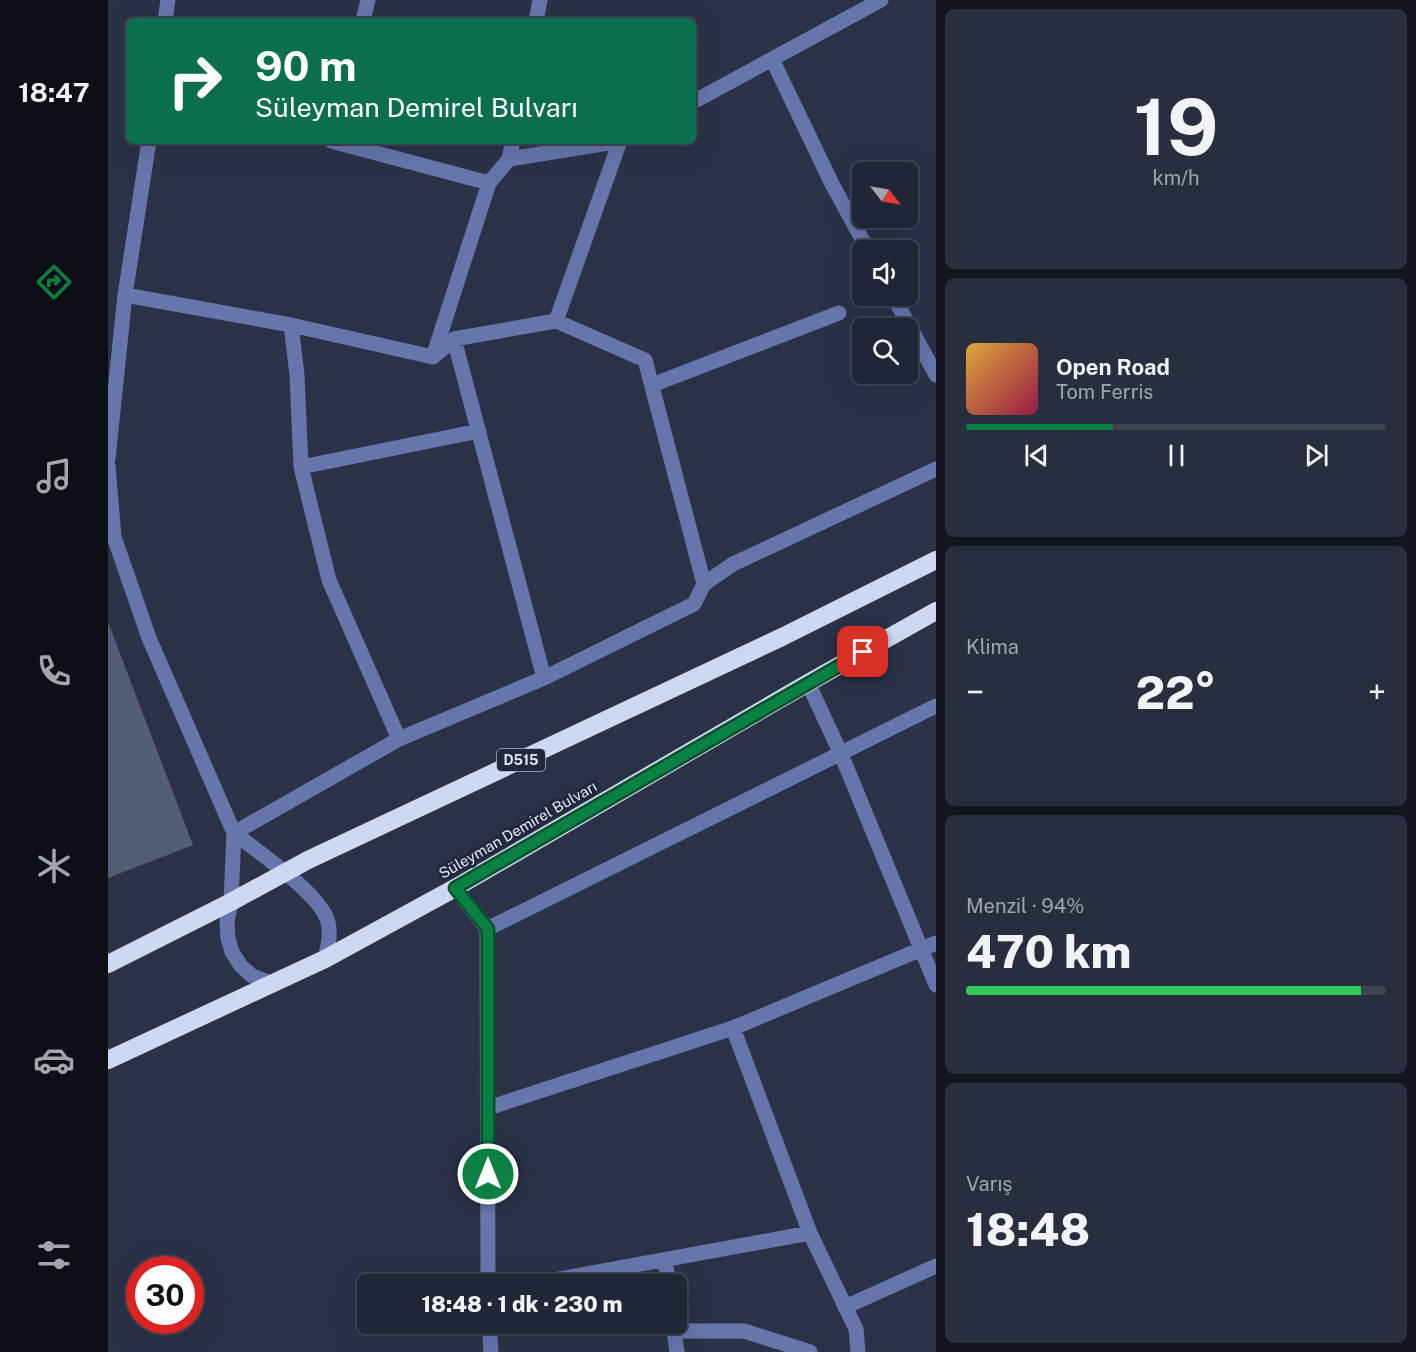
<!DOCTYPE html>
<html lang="tr">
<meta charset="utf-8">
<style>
:root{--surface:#202636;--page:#282e3e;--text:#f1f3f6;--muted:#a2a5ad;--line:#3d4351;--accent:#0b8043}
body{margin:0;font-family:"Public Sans",sans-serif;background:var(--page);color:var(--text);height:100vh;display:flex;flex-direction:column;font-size:22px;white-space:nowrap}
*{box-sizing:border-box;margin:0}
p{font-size:20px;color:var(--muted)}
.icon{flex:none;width:33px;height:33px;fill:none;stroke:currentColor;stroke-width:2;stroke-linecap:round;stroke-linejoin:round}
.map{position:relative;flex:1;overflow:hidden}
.sheet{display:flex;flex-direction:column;gap:9px;padding:9px;background:#12151e;width:480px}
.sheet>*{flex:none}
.top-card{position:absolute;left:18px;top:18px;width:570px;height:126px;border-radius:9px;box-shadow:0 6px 24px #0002,0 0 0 2px var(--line);background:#0b6e4f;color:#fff;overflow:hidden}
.needle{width:39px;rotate:121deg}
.controls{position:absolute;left:744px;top:162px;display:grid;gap:12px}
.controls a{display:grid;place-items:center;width:66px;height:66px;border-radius:9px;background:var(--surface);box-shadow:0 6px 24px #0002,0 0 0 2px var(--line);font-size:30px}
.speed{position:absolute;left:18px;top:1256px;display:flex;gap:12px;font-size:30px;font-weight:700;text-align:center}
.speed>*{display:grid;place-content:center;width:78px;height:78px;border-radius:50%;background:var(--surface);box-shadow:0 6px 24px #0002,0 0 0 2px var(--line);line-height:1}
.speed .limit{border:9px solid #d22;background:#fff;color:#111}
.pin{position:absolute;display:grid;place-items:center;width:51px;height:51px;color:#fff;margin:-26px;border-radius:12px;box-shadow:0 3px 9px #0006}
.me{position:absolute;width:66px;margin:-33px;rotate:0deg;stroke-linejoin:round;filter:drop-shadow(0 0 4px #0008)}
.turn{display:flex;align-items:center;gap:21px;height:126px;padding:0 30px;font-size:27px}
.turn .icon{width:78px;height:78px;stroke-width:2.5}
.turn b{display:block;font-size:42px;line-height:51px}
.big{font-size:45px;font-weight:800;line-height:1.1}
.sheet .tile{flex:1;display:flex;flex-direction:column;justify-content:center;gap:9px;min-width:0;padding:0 21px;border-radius:9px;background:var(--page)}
.sheet .dial{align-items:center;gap:0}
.dial b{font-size:78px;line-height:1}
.song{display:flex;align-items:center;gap:18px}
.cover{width:72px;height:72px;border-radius:9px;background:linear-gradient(135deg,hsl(40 70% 55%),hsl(340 70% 35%))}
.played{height:6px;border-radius:3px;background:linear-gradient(90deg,var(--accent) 35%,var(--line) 35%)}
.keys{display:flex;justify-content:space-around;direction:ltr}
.heat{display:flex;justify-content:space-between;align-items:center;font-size:33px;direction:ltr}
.charge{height:9px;border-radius:4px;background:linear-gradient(90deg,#34c759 94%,var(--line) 0)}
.trip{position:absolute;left:249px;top:1274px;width:330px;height:60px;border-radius:9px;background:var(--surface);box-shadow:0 6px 24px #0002,0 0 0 2px var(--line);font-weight:800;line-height:60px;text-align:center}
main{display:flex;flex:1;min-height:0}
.tabs{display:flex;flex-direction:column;width:108px;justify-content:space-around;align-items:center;background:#0d0f16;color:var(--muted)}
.tabs .icon{width:42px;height:42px}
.tabs .current{color:var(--accent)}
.tabs b{font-size:27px;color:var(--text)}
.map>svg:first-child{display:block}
</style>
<main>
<nav class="tabs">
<b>18:47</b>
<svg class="icon current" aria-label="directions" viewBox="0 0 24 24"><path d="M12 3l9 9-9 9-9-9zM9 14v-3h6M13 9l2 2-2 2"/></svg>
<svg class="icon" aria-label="music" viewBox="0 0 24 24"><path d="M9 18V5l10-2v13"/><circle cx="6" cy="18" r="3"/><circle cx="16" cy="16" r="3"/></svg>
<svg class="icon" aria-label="phone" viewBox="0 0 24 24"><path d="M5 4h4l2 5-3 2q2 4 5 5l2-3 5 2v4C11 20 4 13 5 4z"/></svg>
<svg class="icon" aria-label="climate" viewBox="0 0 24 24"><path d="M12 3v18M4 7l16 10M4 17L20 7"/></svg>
<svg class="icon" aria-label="car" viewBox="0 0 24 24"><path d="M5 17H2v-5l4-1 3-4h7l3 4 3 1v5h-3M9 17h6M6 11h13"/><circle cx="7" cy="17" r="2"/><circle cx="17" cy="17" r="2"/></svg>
<svg class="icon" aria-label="filters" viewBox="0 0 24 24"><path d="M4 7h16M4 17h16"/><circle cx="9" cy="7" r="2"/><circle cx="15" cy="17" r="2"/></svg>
</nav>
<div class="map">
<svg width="828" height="1352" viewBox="0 0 828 1352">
<rect width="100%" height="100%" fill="#2b3248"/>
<path fill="#545d76" d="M0,622L85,845L0,878Z"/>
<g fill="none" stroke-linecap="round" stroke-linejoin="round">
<path stroke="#6676aa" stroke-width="15" d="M57,21L60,0
M255,21L260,0
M428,21L432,0
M664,59L724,184L760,250
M585,102L773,0
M223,141L381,183L401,159L513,141
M401,159L405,141
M17,295L183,325L325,357L346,339L448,321L537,360L596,584
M785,296L828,375
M448,321L512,141
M183,325L189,375L193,467L221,580L291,739
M346,339L436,678
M325,357L381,183
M544,385L731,313
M0,459L17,295L41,141
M0,466L6,537L41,638L126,833L123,902L119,921L120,938L124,952L133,966L144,976L163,983
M193,467L371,431
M700,683L733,754L828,985
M126,833L291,739L436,678L586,604L596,584L625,564L828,469
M126,833C149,851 213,894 220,922C223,934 220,946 217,959
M347,888L379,929L380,1284
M379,929L828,706
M625,1028L702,1233L748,1329L750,1352
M380,1108L625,1028L828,943
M557,1260L561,1284
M424,1284L702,1233
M737,1307L828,1266
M381,1323L383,1352
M565,1323L569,1352
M566,1331H636L702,1352"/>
<path stroke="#cfd8f2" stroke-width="18" d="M0,964L123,902L200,860L674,637L828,560
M0,1060L217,959L347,888L700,683L828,611"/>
</g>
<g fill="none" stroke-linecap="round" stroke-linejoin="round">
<defs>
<path id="route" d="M380,1174V929L347,888L755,652"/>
</defs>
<use href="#route" stroke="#07532c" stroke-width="15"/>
<use href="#route" stroke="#0b8043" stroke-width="10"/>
</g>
<g text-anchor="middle" stroke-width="6" stroke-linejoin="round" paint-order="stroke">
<rect fill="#21283e" stroke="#a8aebf" stroke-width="1.5" x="389" y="749" width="48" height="22" rx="4.5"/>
<g font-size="14" font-weight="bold" fill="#e2e7f6">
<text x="413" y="765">D515</text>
</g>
<g font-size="15" fill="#e2e7f6" stroke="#21283e">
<text transform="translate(410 830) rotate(-30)" y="5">Süleyman Demirel Bulvarı</text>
</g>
</g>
</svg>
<div class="controls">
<a><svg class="needle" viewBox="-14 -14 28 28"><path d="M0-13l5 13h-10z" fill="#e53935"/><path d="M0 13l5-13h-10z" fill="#a2a5ad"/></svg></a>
<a><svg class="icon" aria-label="sound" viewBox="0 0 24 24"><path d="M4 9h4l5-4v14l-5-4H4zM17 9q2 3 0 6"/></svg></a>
<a><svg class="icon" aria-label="search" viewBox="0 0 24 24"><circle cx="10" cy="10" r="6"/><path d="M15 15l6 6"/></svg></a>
</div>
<div class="speed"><div class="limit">30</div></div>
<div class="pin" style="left:755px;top:652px;background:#d93025"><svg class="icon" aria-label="arrive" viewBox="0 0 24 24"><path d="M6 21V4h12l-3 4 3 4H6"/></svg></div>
<svg class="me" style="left:380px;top:1174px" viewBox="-20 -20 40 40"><circle r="17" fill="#0b8043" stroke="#fff" stroke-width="3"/><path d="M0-11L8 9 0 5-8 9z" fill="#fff"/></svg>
<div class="trip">18:48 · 1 dk · 230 m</div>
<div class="top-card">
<div class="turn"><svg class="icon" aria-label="right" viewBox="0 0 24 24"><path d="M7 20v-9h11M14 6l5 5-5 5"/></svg><div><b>90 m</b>Süleyman Demirel Bulvarı</div></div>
</div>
</div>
<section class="sheet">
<div class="tile dial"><b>19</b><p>km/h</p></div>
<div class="tile">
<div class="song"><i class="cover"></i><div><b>Open Road</b><p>Tom Ferris</p></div></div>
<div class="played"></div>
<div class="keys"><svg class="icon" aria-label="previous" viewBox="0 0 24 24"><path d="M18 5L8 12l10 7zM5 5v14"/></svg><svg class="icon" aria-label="pause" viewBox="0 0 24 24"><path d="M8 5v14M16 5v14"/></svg><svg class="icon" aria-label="next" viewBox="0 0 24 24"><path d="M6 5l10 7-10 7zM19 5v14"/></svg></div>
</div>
<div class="tile"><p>Klima</p>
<div class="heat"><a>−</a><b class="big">22°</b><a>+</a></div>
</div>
<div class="tile"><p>Menzil · 94%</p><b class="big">470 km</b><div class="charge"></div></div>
<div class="tile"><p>Varış</p><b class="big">18:48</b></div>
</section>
</main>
